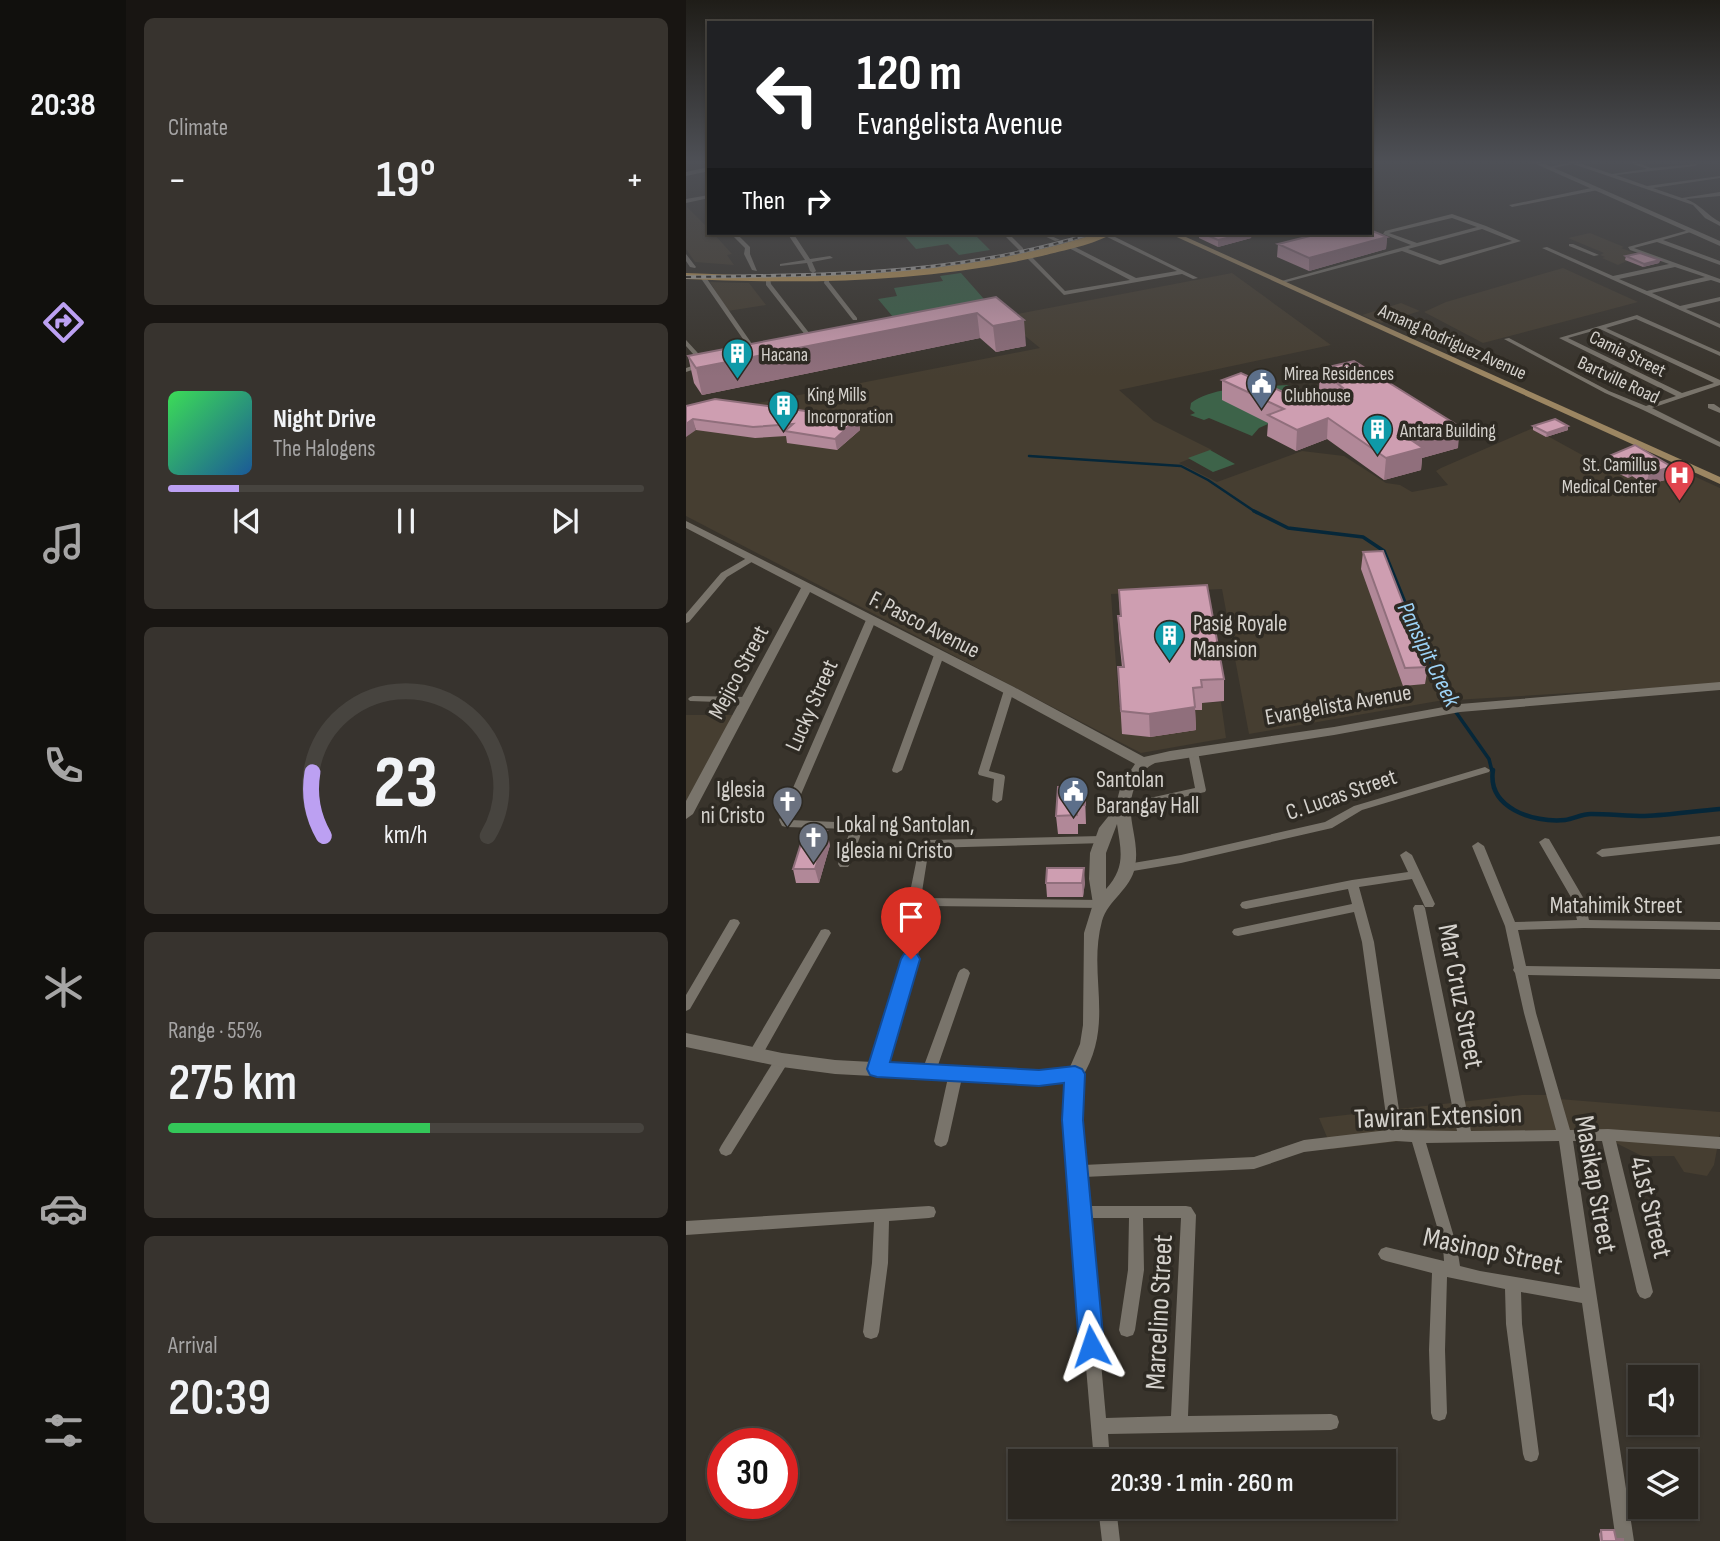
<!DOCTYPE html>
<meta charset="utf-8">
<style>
:root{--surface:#2b2721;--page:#37332e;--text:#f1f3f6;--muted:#a6a5a5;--line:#47443f;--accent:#bca0f2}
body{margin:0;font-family:"Sofia Sans Condensed",sans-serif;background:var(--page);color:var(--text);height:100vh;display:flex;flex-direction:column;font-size:26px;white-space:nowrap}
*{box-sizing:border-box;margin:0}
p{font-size:23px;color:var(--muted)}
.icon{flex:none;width:38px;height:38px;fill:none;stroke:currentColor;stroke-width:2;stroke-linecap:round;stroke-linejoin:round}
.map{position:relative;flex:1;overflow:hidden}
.drawer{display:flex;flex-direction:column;gap:18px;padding:18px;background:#181512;width:560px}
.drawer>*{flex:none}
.guide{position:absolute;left:21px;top:21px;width:665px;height:214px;border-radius:0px;box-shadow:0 2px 5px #0004,0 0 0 2px var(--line);background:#202124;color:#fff;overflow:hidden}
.controls{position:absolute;left:942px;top:1365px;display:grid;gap:14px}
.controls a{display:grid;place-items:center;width:70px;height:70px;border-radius:0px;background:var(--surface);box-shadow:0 2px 5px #0004,0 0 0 2px var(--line);font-size:35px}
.speed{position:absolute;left:21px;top:1428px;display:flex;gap:14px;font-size:35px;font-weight:700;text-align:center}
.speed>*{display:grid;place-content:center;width:91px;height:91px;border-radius:50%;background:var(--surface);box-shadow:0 2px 5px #0004,0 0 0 2px var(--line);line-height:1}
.speed .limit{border:10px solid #d22;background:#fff;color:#111}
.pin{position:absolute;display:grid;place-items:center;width:60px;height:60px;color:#fff;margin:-72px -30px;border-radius:50% 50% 50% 0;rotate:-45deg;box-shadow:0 0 7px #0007}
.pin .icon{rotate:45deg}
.me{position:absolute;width:77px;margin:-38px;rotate:355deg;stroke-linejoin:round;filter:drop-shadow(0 0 5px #0008)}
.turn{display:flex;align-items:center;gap:24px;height:147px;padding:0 35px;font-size:32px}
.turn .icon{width:91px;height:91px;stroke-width:2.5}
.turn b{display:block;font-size:49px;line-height:60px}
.then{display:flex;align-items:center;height:66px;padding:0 35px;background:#0003;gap:14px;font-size:26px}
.big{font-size:52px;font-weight:600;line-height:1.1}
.drawer .tile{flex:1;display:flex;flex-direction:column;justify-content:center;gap:10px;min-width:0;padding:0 24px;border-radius:10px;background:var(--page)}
.drawer .dial{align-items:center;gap:0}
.dial svg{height:182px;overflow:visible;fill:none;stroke:var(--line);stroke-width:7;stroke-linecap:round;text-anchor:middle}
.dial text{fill:var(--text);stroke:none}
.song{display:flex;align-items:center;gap:21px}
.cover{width:84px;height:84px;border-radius:10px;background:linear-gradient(135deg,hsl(130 70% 55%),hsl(210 70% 35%))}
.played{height:7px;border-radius:4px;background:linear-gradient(90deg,var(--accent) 15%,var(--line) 15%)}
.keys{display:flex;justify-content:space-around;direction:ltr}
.heat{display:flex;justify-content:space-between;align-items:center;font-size:38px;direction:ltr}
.charge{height:10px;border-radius:5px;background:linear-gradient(90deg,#34c759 55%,var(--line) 0)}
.trip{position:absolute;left:322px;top:1449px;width:388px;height:70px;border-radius:0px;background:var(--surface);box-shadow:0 2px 5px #0004,0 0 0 2px var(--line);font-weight:600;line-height:70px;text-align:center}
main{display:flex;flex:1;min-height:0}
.tab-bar{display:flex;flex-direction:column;width:126px;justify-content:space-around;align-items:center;background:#11100d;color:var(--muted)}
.tab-bar .icon{width:49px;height:49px}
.tab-bar .on{color:var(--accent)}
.tab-bar b{font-size:32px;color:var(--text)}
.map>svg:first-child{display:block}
</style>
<main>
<nav class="tab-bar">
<b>20:38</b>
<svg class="icon on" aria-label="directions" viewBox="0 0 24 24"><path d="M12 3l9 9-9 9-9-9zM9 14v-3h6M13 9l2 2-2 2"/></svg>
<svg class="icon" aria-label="music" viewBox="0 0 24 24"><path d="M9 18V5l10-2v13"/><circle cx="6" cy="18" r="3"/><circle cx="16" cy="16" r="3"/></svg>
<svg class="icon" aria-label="phone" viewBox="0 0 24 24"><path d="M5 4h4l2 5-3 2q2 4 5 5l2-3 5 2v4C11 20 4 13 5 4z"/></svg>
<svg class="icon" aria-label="climate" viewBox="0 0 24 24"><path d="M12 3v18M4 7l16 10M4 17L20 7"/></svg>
<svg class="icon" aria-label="car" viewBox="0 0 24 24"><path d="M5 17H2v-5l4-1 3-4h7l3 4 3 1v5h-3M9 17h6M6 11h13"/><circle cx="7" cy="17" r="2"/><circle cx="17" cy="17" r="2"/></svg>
<svg class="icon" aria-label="filters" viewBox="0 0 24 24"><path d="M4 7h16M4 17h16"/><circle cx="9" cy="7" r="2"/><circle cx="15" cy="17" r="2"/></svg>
</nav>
<section class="drawer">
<div class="tile"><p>Climate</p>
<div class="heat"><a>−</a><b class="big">19°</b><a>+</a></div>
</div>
<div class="tile">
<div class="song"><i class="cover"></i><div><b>Night Drive</b><p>The Halogens</p></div></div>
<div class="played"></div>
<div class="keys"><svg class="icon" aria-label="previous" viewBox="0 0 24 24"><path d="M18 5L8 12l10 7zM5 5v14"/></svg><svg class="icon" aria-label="pause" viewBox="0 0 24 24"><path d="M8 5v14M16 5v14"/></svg><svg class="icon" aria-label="next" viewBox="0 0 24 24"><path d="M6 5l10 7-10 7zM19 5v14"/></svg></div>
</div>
<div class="tile dial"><svg viewBox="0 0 100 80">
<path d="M14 69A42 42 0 1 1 86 69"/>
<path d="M14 69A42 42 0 0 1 9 41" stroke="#bca0f2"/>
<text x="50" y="56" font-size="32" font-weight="700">23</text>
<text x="50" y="72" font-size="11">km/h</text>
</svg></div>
<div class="tile"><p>Range · 55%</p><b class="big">275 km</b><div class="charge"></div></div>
<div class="tile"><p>Arrival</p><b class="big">20:39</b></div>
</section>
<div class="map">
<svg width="1034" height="1541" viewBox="0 0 1034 1541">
<rect width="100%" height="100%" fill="#39342c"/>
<path fill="#463e31" d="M1,207L23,229V233H27L46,254L41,255L48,265L9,262L0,249Z
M904,233L938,247L935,248L954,255L932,265L916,258L919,257L914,255L918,253L882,238Z
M877,268L952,302L797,343L738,312L760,302Z
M546,273L645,345L433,390L468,421L526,450L493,463L531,482L616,451L658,456L700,483L714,485L726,492L762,485L750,471L755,468L847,428L918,467L955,452L1034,488V684L752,701L563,734L536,589L425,594L433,707L535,702L540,738L455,753L0,516V417L354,348L316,317Z
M24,282L63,283L80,305L42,311Z
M715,303L734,311L695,323L676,315Z
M0,715H47L0,804Z
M836,1095H868L873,1099L1034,1112V1133L1028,1165L1021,1176L998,1172L988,1156H956L924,1140H723L646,1149L633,1118Z"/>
<path fill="#3d6349" d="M216,233H287L304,250L273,255L262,244L230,249Z
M275,273L313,316L222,335L192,299L211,296L208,288L257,281L254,276Z
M601,385L613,388L633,402L573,428L566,436L523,418L518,420L504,415L509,413L504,409L505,403C527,386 574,387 601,385Z
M524,450L549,464L527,472L502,458Z"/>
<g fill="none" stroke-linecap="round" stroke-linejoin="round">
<path stroke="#062739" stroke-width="2.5" d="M343,456L495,466L522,480L571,513"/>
<path stroke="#062739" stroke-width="3.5" d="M568,511L602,528L677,537L698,551L755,691L803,759L806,771"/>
<path stroke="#062739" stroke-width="4.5" d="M807,770C801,808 847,823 879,820C888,819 895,814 905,814C923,814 941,816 959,816C984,815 1009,811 1034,809"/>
<path fill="#79746b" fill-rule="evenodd" d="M892,160H897V162L893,163L926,174L961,169L937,160H945L965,168L1011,164L1009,166L930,175L961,186L1034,176V178L967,188L996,198L1034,192V196L1000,199C1014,204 1021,215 1034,222V226L1019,218L1007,205L887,164L862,169L860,168Z
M910,187L912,190L826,207L823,205Z
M23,195V198L0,203V199Z
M766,214L800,226L835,241L754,265L716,251L597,283L592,282L725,245L697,234L699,231ZM766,218L791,227L731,243L703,233ZM796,229L826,241L754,261L722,249Z
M1003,230L1008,231L977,240L1034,261V265L971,242L948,248L1034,279V283L1025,280L966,293L994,306L1034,297V301L1000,309L1034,324V328L856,248L861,247L927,276L983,264L944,250L942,247ZM989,267L1019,277L961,291L933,279Z
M44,233H50L64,247V254L71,271L66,270L58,254L59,248Z
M101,233H107L124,259L144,256L147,258L126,262L130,271L127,273L124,271L121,263L94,266V264L119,260Z
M316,233H322L337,248V250H333Z
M352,233H359L374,240L369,241Z
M417,233H421L512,278L507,279L496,274L378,295L339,256L344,255L379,291L444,280L381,247L380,246L383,244L450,278L491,271L417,235Z
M883,244H887L913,255L908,256L883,246Z
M0,254L10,267L9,268L4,267L0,261Z
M15,276H19L73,354L72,355H68L14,277Z
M80,278H84L85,284L131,343V345H127L80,285Z
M139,278H143V282L171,318V320H167L138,283Z
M951,315L1034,352V356L1032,355L950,319L920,328L1034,380V385L966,408L1034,442V447L957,410L919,393L818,339L823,338L923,391L960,406L990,396L873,338ZM914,329L1028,383L996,393L882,338Z
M0,340L21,363V365L0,372V368L15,363L0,346Z
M1022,404H1028L1034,408V413L1022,408Z
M66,555L70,558L69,560L41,577L3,622L0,623V614L35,573Z
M185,617L190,620L104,820L173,823L175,834L164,864L162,867H154L152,864L163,834V829L100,827L96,826L93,820L180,620Z
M253,652L258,655L216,770L211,773L207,772L206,770L248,655Z
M323,687L328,690L303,771L318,775L319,777L316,800L311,803L306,800L308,779L293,775L292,773L318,690Z
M7,696L61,697L66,700L61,703L4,701L2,699L4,697Z
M507,749L512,752L520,790L519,792L436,811L432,809L431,807L432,805L509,788L502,752Z
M799,767L804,770L803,772L676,810L646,828L495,863L441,872L437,871L435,868L437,865L441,864L495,855L639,822L668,806Z
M415,836L421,840L419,843L243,848L235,898L415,900L419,901L421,904L419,907L415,908L243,906L231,959L199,1069L197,1073L192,1074L187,1073L185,1069L219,959L232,906L224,905L222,902L234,843L241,840Z
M1034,836V844L916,857L910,853L916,849Z
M859,838L863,839L898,899L903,920L1034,922V930L898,928L832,930L840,966L1034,969V979L842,975L850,1013L884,1130L922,1129L1034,1137V1149L930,1141L967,1292L964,1297L959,1299L954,1297L951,1292L916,1141H887L948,1541H930L896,1303L835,1292L836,1324L853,1454L851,1460L845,1462L839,1460L837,1454L820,1324L819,1289L761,1277L759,1350L761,1413L759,1419L753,1421L747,1419L745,1413L743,1350L746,1273L700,1261L695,1259L692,1254L695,1249L700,1247L758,1261L757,1247L726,1142L710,1141L618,1152L568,1169L398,1177L400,1206H500L505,1207L510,1215L502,1416L645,1414L651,1416L653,1422L651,1428L645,1430L422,1434L424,1461H408L379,1120L382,1074L384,1070L389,1069L394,1070L396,1074L393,1120L397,1165L568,1157L618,1140L702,1130L676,942L668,912L552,936L548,935L546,932L548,929L552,928L666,904L662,889L560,909L556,908L554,905L556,902L560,901L666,880L722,872L714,855L720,851L726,855L749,904L747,907H739L726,879L673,887L688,942L716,1130L771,1131L727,908L729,905H737L739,908L785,1131L870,1130L838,1013L829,973L827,970L828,968L819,926L786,846L792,842L798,846L829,922L891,920L886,899L853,842ZM873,1141L894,1288L794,1271L774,1266L771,1247L740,1143ZM402,1218H443L442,1270L433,1330L435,1335L441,1337L447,1335L449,1330L458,1270L457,1218H495L485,1416L420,1418Z
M48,919L52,920L54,923L4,1009L0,1011V995L44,920Z
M139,929L143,930L145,933L74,1059L69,1060L64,1059L62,1055L64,1051L135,930Z
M278,968L282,970L284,973L250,1071L248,1075L243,1076L238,1075L236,1071L272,973L274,970Z
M96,1055L101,1056L103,1060L101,1064L45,1154L40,1156L35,1154L33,1150L35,1146L91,1056Z
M270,1068L275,1069L277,1073L262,1141L260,1145L255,1147L250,1145L248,1141L263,1073L265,1069Z
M243,1206L248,1207L250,1212L248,1217L243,1218L203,1221L202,1263L193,1332L191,1337L185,1339L179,1337L177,1332L186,1263L188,1222L0,1235V1221Z
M412,1507H430L434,1541H416Z"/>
<path fill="#79746b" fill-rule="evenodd" d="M841,160H850L1034,241V246Z
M23,167V171L0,176V172Z
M0,521L328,687L458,757L484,751L648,727L774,704L1034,682V690L774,712L648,735L469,763C460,767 455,774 451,782C435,813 455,836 449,867C445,889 422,900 416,921C401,977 430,1023 395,1079L353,1085L149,1074L96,1067L0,1047V1033L96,1053L149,1060L353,1071L384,1067L394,1044L397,1025L398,933L407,904L403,879L404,853L413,828L429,808L435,785L449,764L318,693L124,592L7,814L0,819V801L115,588L0,528ZM431,824C435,851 440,867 420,889V853Z"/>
<path fill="#9c8662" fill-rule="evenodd" d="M482,233H491L1034,477V484Z"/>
<path fill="#be995a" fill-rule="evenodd" d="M413,233H427C408,245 378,250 356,256C238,283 120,284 0,279V273C141,279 278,276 413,233Z"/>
<defs>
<path id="rail" d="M0,277C143,275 269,276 407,233"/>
</defs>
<use href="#rail" stroke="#adaaa4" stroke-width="3.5"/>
<use href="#rail" stroke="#2e2a23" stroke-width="2" stroke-dasharray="5" stroke-linecap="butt"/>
</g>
<path fill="#b18898" d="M513,233H566L565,238L532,247L513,238Z
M701,237L700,249L623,271L591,257L592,244Z
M940,256L974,260L973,263L957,267L939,260Z
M310,297L340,346L310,352L294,338L16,395L8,383L2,356Z
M634,369L772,448L736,458L735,470L698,480L641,439L610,451L581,436L582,423L536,400V380L619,402L640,394L633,389Z
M0,406L172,418L174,430L151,450L101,443L100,436L69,438L10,430Z
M847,426L882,430L860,437L847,430Z
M949,445L983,479L960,485L946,476L942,478L921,468L923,456Z
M677,552L742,667L739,684L717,686L675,569Z
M433,590L538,679V701L516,703V710H509L510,730L464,737L436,734L432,667H436L433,638L432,616H434Z
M393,795H399L400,824H392V834H372L370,816Z
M144,845L133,883H110L107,869Z
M399,882L397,897H361L360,883Z
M915,1530L930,1539L937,1541H914L913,1534Z"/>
<path fill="#906f7c" d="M563,233H566L565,238L532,247V240Z
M701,237L700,249L623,271V258Z
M974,260L973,263L957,267L958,264Z
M291,313L294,338L16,395L10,368Z
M338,320L340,346L310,352L307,326Z
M172,418L174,430L151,450L149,439Z
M642,418L641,439L610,451L611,430Z
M7,419L10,430L0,437V424Z
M882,426V430L860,437L861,433Z
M774,427L772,448L736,458L735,470L698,480L700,458L725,440Z
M948,464L946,476L942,478L944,466Z
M986,467L983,479L960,485L963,473Z
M509,707L510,730L464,737L463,714Z
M141,831L144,845L133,883L129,869Z
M398,868L399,882L397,897L396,883Z"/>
<path fill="#ce9eb1" stroke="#906f7c" stroke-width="2" d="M684,230L701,237L623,258L592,244L636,233H684Z
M516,233H563L532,240Z
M954,253L974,260L958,264L940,256Z
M310,297L338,320L307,326L291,313L10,368L2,356Z
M668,361L774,427L725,440L737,448L700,458L642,418L611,430L582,415L598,409L536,380L555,373L619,402L657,388L652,384L656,383L634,369Z
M29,399L172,418L149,439L99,431L107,424L67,427L7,419L0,424V406Z
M869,419L882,426L861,433L847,426Z
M949,445L986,467L963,473L948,464L944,466L923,456Z
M697,551L742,667L719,668L677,552Z
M521,585L538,679L515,680L516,687L507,688L509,707L463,714L435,711L432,667H438L432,616H435L433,590Z
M392,786V795H399V805H391V815L370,816L372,787Z
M119,831H141L129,869H107Z
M361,868H398L396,883H360Z
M915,1530H928L930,1539H937V1541H916Z"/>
<linearGradient id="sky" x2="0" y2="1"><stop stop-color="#1f1d18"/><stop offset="0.43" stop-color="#4e5056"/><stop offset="1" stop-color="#4e5056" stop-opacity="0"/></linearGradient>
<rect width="1034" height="376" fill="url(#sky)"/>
<path fill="#1a73e8" stroke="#114b97" stroke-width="2" d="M225,952L231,954L234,959L204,1062L353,1070L389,1066L396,1069L399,1074L397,1120L418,1346L414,1354L405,1357L397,1354L393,1346L376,1120L378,1083L353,1086L191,1077L184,1075L181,1069L215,959L218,954Z"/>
<defs>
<symbol id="building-pin" viewBox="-11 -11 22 30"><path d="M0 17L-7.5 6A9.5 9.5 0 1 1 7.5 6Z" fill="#0f9aa8" stroke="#2e2a23"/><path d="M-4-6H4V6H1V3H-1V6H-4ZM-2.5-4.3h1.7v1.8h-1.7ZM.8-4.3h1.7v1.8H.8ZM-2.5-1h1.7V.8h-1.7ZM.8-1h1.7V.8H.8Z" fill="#fff"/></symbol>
<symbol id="civic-pin" viewBox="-11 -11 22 30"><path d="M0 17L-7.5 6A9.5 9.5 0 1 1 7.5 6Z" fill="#5c6f8a" stroke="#2e2a23"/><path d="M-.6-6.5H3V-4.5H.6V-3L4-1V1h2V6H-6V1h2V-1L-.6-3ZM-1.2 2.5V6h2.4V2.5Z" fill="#fff"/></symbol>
<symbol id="hospital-pin" viewBox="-11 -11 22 30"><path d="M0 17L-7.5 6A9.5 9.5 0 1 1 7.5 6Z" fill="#e0444e" stroke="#2e2a23"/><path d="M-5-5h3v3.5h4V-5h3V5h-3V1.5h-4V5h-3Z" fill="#fff"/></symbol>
<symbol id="church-pin" viewBox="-11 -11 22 30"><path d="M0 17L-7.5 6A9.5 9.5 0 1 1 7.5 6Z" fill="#6b7280" stroke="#2e2a23"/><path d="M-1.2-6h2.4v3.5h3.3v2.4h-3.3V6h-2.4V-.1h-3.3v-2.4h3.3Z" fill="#fff"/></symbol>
</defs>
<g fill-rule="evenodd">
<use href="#building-pin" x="34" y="336" width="35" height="47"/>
<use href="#civic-pin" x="558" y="366" width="35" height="47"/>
<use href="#building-pin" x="80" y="388" width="35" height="47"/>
<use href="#building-pin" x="674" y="412" width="35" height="47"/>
<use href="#hospital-pin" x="976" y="458" width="35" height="47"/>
<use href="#building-pin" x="466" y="618" width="35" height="47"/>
<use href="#civic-pin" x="370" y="774" width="35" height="47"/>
<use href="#church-pin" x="84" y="784" width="35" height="47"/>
<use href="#church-pin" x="110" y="820" width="35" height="47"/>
</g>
<g text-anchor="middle" stroke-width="7" stroke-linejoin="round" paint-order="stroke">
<g font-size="19" fill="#d5d2cd" stroke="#2e2a23">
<text transform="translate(767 341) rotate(24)" y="7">Amang Rodriguez Avenue</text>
<text transform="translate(942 353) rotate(26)" y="7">Camia Street</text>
<text transform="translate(933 379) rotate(25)" y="7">Bartville Road</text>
</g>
<g font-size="19" fill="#d5d2cd" stroke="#2e2a23" text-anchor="start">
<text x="75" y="361">Hacana</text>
<text x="598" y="380">Mirea Residences<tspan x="598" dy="22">Clubhouse</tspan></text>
<text x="121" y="401">King Mills<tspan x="121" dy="22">Incorporation</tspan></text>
<text x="714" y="437">Antara Building</text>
<text x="971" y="471" text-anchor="end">St. Camillus<tspan x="971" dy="22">Medical Center</tspan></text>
</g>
<g font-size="23" fill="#d5d2cd" stroke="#2e2a23" text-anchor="start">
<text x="507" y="631">Pasig Royale<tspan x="507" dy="26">Mansion</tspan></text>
<text x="410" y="787">Santolan<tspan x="410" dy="26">Barangay Hall</tspan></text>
<text x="79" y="797" text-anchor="end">Iglesia<tspan x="79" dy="26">ni Cristo</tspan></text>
<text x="150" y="832">Lokal ng Santolan,<tspan x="150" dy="26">Iglesia ni Cristo</tspan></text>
</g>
<g font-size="23" fill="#d5d2cd" stroke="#2e2a23">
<text transform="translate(239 624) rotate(27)" y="8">F. Pasco Avenue</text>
<text transform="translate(52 672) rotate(-62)" y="8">Mejico Street</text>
<text transform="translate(652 704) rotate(-10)" y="8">Evangelista Avenue</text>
<text transform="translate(125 705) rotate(-66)" y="8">Lucky Street</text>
<text transform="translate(655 794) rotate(-19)" y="8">C. Lucas Street</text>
<text x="930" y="913">Matahimik Street</text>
</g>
<g font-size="24" font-style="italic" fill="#9dd3f7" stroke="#2e2a23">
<text transform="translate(743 654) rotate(64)" y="8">Pansipit Creek</text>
</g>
<g font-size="28" fill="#d5d2cd" stroke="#2e2a23">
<text transform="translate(776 996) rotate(79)" y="10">Mar Cruz Street</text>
<text transform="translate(752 1115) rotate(-2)" y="10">Tawiran Extension</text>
<text transform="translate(911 1184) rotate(80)" y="10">Masikap Street</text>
<text transform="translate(966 1207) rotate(76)" y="10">41st Street</text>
<text transform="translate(807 1250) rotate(12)" y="10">Masinop Street</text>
<text transform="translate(472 1312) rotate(-87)" y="10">Marcelino Street</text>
</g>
</g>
</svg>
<div class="controls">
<a><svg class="icon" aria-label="sound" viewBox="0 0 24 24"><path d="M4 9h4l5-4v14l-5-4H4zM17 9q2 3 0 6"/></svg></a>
<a><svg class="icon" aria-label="layers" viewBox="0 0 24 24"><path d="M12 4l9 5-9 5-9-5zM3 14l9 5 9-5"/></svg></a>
</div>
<div class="speed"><div class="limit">30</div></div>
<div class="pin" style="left:225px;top:959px;background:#d93025"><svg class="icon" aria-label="arrive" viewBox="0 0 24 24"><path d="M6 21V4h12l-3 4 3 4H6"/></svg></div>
<svg class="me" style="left:405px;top:1346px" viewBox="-20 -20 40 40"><path d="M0-17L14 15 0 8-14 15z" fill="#1a73e8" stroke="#fff" stroke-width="4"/></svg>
<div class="trip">20:39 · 1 min · 260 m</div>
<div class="guide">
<div class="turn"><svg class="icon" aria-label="left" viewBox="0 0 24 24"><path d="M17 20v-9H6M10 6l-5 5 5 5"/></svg><div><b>120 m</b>Evangelista Avenue</div></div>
<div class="then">Then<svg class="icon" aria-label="right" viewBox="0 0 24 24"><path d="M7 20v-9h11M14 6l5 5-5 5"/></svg></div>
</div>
</div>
</main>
